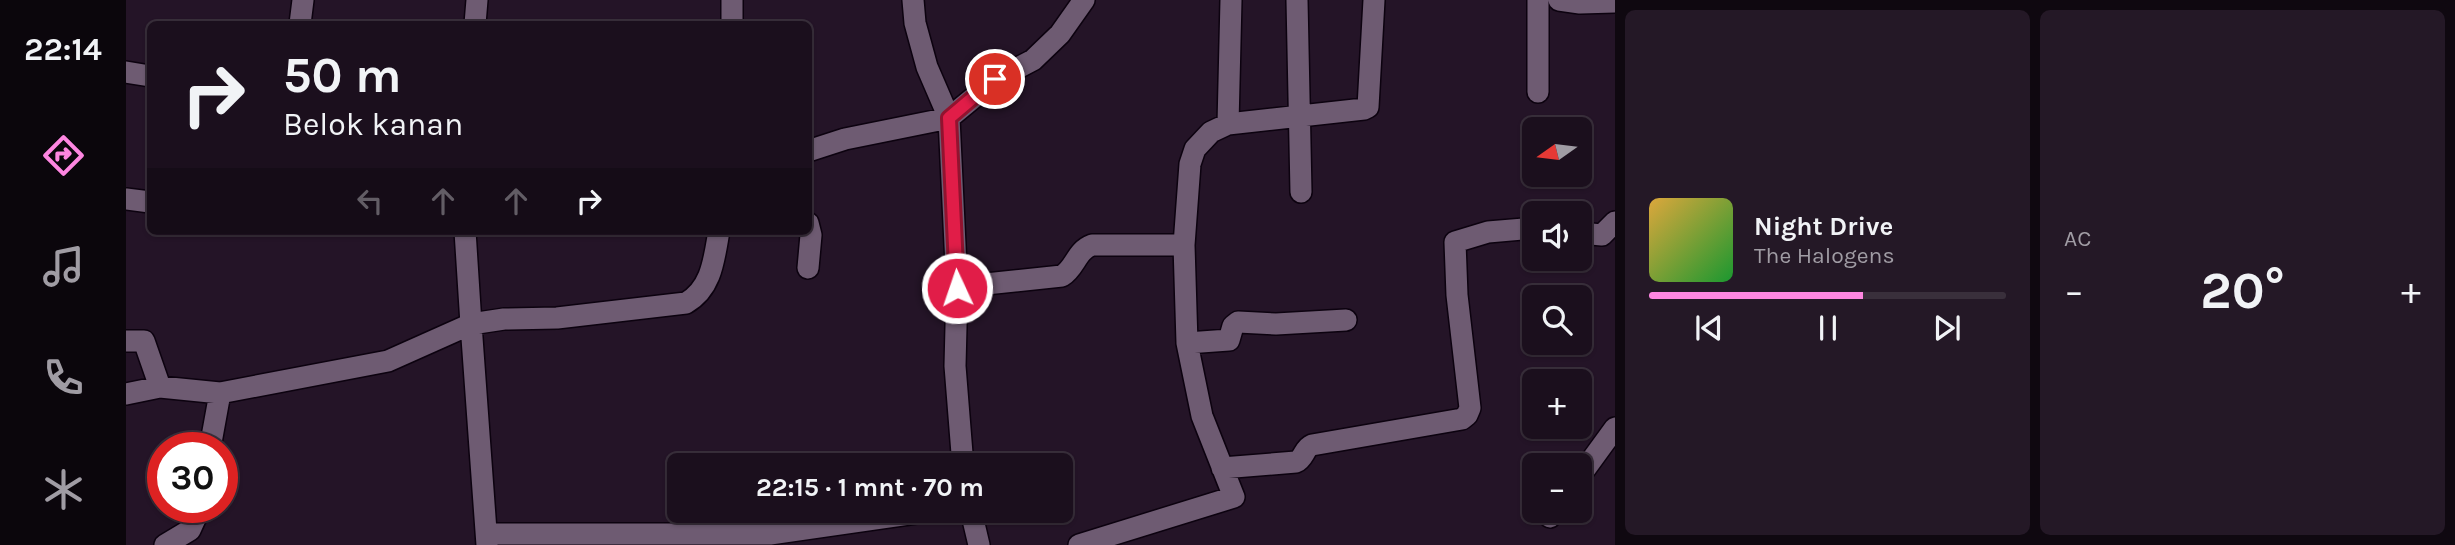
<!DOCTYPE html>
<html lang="id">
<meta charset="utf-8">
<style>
:root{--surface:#1b0f1d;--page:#241826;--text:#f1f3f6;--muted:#a09ca4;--line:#392f3b;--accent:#fe86e1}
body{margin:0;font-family:Karla,sans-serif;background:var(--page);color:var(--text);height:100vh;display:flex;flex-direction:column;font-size:26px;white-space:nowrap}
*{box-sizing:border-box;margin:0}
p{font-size:23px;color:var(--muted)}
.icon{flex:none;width:38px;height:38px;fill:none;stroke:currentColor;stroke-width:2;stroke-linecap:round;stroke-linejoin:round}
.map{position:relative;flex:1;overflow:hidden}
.sheet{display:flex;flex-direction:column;gap:10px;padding:10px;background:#0f0810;width:840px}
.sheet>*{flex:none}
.top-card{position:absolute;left:21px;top:21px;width:665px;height:214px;border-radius:10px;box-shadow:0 2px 5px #0004,0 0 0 2px var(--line);background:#1b0f1d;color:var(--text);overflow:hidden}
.needle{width:46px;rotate:256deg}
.tools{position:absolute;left:1396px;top:117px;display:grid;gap:14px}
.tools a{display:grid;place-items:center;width:70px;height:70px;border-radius:10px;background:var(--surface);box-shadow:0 2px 5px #0004,0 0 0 2px var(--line);font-size:35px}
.speed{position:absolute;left:21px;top:432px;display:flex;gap:14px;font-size:35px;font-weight:700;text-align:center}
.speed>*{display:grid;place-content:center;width:91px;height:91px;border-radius:50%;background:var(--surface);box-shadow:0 2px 5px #0004,0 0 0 2px var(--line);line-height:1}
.speed .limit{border:10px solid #d22;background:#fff;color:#111}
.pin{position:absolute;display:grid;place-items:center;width:60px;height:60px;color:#fff;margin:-30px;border:4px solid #fff;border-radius:50%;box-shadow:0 2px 7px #0007}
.me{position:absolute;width:77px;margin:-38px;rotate:357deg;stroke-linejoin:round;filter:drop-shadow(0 0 5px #0008)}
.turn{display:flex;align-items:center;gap:24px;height:147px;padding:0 21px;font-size:32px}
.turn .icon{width:91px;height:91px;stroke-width:2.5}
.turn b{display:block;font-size:49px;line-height:60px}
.lanes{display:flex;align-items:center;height:66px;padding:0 21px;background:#0003;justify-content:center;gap:35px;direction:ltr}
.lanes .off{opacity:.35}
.big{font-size:52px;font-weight:700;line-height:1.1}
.sheet .tile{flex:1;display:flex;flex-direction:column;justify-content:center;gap:10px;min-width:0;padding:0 24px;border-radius:10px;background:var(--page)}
.song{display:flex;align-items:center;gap:21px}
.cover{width:84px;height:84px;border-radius:10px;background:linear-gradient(135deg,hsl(40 70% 55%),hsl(130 70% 35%))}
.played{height:7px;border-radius:4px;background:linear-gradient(90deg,var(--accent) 60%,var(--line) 60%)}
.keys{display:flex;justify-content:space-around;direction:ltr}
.heat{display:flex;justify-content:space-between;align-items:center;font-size:38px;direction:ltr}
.sheet .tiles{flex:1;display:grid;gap:10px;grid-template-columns:repeat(2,1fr)}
.trip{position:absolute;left:541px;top:453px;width:406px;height:70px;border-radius:10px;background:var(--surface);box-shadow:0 2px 5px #0004,0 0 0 2px var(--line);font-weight:700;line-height:70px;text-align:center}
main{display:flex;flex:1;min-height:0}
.dock{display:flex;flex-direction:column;width:126px;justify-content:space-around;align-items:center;background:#0b060c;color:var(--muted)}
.dock .icon{width:49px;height:49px}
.dock .selected{color:var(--accent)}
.dock b{font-size:32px;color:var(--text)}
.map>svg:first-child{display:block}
</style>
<main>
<nav class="dock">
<b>22:14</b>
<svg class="icon selected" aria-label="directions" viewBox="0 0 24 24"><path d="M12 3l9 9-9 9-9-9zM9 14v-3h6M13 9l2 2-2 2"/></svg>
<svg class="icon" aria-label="music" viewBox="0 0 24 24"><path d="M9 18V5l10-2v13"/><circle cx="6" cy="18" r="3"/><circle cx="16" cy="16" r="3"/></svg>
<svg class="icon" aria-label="phone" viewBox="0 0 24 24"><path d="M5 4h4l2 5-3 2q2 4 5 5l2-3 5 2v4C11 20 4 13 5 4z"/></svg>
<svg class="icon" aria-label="climate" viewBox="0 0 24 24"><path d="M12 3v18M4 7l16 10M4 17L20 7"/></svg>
</nav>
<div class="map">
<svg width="1489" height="545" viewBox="0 0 1489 545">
<rect width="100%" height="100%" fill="#241427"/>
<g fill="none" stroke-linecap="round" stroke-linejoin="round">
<defs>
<path id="minor" d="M606,0V24
M787,0L789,23L801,67L823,118L831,287L829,366L837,466
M1171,0L1175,192
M1412,0V92
M1433,0L1454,3L1489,2
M174,24L177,0
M349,24L351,0
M0,72L24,76
M1102,124L1105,0
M682,151L719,139L823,118L869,80L907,60L934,34L958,0
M0,199L24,202
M1454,233L1476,235L1489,222
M682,268L685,235L682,223
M831,287L936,276C950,267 950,251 966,245H1058
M0,341H18L34,387L94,393
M1061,343L1103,340L1107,326L1112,322L1150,324L1220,320
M0,394L34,387
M84,448L94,393L262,361L345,324L339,231
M1096,468L1170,462C1178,459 1178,448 1186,445L1336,419L1341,415L1344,408L1331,295L1329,242L1362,232L1409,228
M1454,476L1489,428
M845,511L853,545
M1424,517L1429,511
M362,534H644L804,511
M39,545L64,530L74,508
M361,545L345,324L378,319L431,318L560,303C586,288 588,259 593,231
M953,545L1108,497L1076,416L1061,343L1058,245L1064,164L1069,149L1085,132L1102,124L1238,109L1242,107L1248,0"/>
</defs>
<use href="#minor" stroke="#0c020f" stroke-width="24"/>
<use href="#minor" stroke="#6e5b72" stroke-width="21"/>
</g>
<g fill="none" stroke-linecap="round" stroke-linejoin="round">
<defs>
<path id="route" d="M831,288L823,118L869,79"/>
</defs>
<use href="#route" stroke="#92132f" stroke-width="18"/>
<use href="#route" stroke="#e11d48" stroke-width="12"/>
</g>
</svg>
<div class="tools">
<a><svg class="needle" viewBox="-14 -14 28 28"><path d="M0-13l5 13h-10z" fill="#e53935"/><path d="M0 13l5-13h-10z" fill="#a09ca4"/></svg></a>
<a><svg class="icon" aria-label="sound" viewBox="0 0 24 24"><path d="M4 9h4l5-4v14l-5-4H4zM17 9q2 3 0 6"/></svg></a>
<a><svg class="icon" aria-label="search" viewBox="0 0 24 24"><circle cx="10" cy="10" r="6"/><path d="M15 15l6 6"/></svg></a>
<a>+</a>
<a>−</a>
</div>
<div class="speed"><div class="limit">30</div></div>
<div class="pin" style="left:869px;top:79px;background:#d93025"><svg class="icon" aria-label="arrive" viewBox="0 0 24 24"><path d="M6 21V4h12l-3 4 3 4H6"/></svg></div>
<svg class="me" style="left:831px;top:288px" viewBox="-20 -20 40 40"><circle r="17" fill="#e11d48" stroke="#fff" stroke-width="3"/><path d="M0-11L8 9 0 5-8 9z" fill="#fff"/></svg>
<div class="trip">22:15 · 1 mnt · 70 m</div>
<div class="top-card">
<div class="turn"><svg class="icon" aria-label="right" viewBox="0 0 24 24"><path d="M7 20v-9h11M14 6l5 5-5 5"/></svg><div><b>50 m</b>Belok kanan</div></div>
<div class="lanes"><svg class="icon off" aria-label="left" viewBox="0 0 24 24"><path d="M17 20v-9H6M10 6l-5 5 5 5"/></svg><svg class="icon off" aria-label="ahead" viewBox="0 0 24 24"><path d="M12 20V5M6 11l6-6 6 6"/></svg><svg class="icon off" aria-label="ahead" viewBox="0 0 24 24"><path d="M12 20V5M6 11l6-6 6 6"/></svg><svg class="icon" aria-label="right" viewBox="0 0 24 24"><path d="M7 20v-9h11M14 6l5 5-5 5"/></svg></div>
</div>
</div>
<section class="sheet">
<div class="tiles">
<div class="tile">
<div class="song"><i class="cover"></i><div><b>Night Drive</b><p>The Halogens</p></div></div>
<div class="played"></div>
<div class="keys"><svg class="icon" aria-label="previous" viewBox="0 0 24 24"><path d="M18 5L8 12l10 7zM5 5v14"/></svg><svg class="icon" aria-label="pause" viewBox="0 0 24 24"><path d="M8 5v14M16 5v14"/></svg><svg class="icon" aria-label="next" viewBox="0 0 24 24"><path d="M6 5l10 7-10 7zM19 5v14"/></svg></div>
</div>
<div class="tile"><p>AC</p>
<div class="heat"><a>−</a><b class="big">20°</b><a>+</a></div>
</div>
</div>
</section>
</main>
